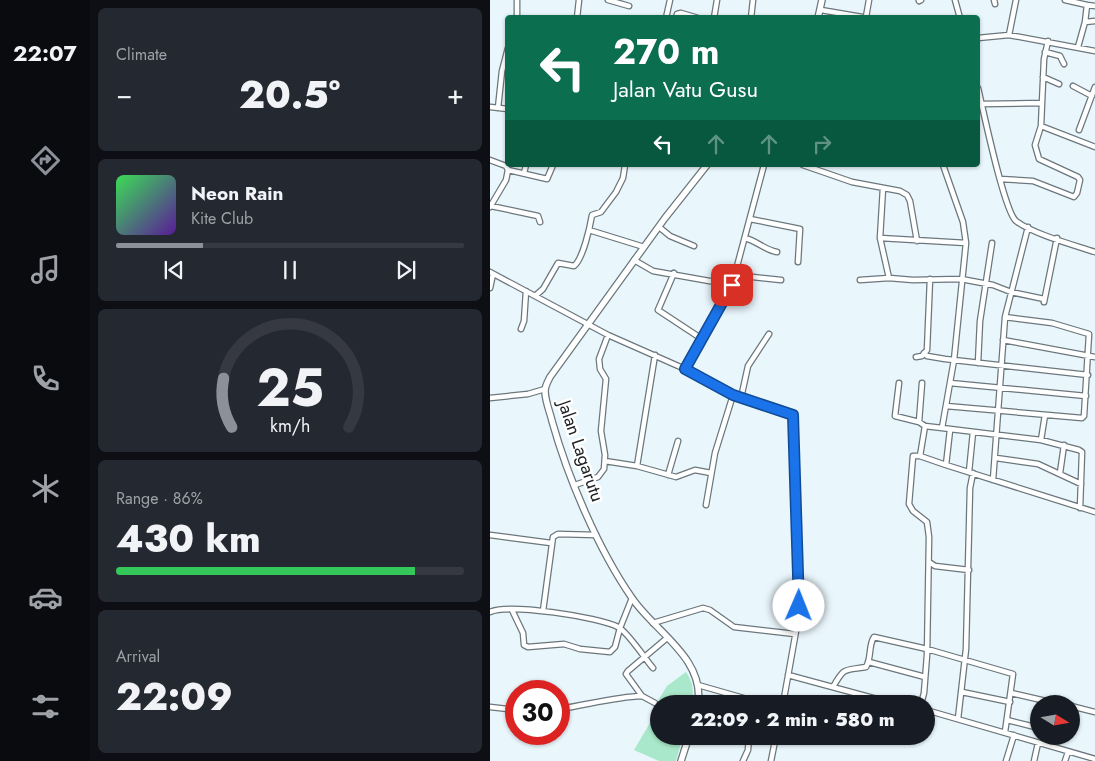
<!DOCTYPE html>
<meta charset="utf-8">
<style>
:root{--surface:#171b24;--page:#242831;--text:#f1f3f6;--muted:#9ea1a6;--line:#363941;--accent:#8c9099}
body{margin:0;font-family:Jost,sans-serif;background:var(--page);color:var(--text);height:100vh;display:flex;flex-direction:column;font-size:19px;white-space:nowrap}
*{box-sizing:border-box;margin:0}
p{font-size:16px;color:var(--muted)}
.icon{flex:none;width:28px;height:28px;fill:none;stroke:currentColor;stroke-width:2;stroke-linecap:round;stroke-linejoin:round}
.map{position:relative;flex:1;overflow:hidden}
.details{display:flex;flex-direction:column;gap:8px;padding:8px;background:#0d0f14;width:400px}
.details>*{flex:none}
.guide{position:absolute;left:15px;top:15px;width:475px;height:152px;border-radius:5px;box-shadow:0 1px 4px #0004;background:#0b6e4f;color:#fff;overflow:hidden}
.needle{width:32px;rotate:101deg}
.controls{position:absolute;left:540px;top:695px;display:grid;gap:10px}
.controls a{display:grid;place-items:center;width:50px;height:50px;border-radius:50%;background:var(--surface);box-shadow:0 1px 4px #0004;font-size:25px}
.speed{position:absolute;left:15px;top:680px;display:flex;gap:10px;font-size:25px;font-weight:700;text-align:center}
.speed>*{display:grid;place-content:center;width:65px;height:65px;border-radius:50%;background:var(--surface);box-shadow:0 1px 4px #0004;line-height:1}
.speed .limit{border:8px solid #d22;background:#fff;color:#111}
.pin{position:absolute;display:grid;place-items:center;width:42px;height:42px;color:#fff;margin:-21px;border-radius:10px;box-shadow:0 2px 8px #0006}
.me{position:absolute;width:55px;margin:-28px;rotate:1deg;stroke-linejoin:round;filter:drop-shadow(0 0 4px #0008)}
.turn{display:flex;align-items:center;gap:18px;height:105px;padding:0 25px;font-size:22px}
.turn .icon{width:65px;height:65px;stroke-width:2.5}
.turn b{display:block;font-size:35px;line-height:42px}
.lanes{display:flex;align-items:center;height:48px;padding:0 25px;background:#0003;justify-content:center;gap:25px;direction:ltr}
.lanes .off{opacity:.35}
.big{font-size:38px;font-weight:800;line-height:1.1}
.details .widget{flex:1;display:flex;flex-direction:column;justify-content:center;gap:8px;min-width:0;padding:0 18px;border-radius:8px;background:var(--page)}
.details .dial{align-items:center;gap:0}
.dial svg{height:130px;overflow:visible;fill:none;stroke:var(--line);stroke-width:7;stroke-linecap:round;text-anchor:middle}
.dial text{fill:var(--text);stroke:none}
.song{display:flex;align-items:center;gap:15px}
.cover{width:60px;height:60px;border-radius:8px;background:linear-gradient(135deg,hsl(130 70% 55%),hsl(270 70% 35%))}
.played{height:5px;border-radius:2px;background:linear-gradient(90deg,var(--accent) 25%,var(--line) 25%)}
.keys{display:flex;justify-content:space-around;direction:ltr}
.heat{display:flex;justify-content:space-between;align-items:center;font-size:28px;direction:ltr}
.charge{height:8px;border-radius:4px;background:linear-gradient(90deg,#34c759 86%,var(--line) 0)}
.trip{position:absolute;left:160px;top:695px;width:285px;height:50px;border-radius:25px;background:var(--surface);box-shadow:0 1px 4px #0004;font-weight:800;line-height:50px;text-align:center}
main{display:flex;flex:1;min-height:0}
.tabs{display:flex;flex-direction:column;width:90px;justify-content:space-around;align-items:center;background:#090b0e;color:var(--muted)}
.tabs .icon{width:35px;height:35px}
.tabs .current{color:var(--accent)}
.tabs b{font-size:22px;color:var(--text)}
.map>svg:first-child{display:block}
</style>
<main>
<nav class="tabs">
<b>22:07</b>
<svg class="icon current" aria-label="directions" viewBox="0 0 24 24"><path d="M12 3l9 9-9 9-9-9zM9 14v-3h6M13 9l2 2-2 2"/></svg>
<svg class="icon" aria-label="music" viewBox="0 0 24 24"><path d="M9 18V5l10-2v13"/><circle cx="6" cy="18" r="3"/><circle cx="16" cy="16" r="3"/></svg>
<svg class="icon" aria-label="phone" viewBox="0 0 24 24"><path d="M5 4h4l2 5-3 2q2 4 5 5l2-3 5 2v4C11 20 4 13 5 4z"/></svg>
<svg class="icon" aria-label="climate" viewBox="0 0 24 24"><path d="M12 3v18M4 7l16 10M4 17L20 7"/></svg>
<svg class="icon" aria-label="car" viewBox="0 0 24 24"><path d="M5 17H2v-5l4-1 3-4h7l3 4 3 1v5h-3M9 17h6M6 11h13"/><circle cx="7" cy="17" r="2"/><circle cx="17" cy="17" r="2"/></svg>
<svg class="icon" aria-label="filters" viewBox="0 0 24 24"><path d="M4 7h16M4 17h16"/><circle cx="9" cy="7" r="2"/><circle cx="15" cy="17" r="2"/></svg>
</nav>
<section class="details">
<div class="widget"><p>Climate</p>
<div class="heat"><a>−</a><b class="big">20.5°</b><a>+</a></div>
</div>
<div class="widget">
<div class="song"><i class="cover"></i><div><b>Neon Rain</b><p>Kite Club</p></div></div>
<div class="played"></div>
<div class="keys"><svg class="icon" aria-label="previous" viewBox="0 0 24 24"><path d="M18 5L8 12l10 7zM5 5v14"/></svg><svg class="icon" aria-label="pause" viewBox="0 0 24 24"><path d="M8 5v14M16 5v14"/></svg><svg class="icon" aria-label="next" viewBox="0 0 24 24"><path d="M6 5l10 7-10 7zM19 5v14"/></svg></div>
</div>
<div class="widget dial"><svg viewBox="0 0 100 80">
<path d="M14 69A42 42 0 1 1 86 69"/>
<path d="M14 69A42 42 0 0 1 9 39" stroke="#8c9099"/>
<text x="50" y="56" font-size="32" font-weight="700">25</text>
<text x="50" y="72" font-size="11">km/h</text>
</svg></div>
<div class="widget"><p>Range · 86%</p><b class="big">430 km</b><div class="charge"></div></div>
<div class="widget"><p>Arrival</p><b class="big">22:09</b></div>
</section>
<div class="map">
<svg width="605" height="761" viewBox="0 0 605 761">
<rect width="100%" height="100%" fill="#e9f6fc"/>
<path fill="#a9e8ca" d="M196,672C203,682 204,691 202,704H169V736H193L186,761H169L144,750L160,723L169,699L177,686Z"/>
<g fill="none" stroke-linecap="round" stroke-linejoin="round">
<defs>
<path id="minor" d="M27,0V18
M118,0L139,6
M465,0L470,18
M504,0L505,4
M575,0L597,5L595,22
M429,1L431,0
M597,5L605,6
M331,10L378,18
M376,17L379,0
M87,18L89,0
M176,18L180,0
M186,18L187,14L191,13L208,18
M224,18L227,0
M261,18L263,0
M519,35L526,0
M488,38L519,35L605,51
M588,47L595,22L605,21
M555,52L570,56L574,64
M553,77L569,84
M583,86L602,96
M488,88C493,109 514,211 526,221C543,234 584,245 605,252
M552,103L554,59L558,41
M492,104L552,103L551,126L545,145L549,159L588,177L590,180L587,193L584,197L543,181L510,179
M0,107L18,109
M8,108L12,71L18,48
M551,126L605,147
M589,130L605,87
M0,160L16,166L18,170L16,180L0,207
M313,165L362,182L410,191L417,195L420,201L427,241
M453,165L473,222L476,243L464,360L452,428L551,440L589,450L592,452L590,508
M18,170L57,179L63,165
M34,173L36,165
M393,188L390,238L399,278
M1,206L48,216L50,222
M260,219L310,229L308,262
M169,227L180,236L204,246
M99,230L154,247
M255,238C267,241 275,250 287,252
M390,238L476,243
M144,260L163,271L242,285
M0,272L118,335L195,369L243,395L303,415L304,472L310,594L308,620L293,704
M184,273L168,310L212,339
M245,275L291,280
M370,280L399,278L423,280L471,279L503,285L521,292L554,299
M0,288L3,274
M45,296L53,289L68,263L84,266C93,259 100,227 102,215L111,212L126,192L133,178L135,165
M554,302L567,238
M31,329L34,321L36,291
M513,340L605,357
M434,353L437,356L455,359L598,375
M165,355L147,466L186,477L205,470L221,473
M426,357L432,356L437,350L440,279
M488,363L490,321L502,243
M195,369L242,285L274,165
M409,383L405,416L429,422
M432,383L429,422L435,426L452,428
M460,383L596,396
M0,398L38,394L55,389
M251,398L258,366L279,334
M456,406L592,418L594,416L599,334L562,323L515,317
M460,430L456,465L605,512
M551,440L555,415
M430,456L435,426
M506,458L548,464L591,484
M115,461L147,466
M479,472L483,432
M570,473L574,445
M178,475L188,441
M503,480L515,317L538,227
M85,485L108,477L114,469L115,455L111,431L116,379L110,369L109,359L118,335
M216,505L225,453L243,395
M0,535L61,543
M439,562L445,566L479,570
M22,610L33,633L34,645L38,647L74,644L90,649L120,652L125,647L130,628L142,598
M53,611L63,537L68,534L106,535
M0,612C19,603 108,617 128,627C137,631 156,660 163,668
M163,623L213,608L220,610L244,627L305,634
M379,662L435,677
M298,675L383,698L413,704
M208,685L257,699L262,704
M343,687C355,666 354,671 376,667C382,657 378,646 384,637L437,649L523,674L515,732
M472,692L520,702
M521,693L569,704
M165,703L152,696L136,674L138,671L177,638
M431,704L434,693L437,655L439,537L437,522L423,511L419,504L423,456H430L456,465
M581,706L605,712
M0,707L26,710
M69,709C97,705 124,697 152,696
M436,710L605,759
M468,719L476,649L480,488L483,473
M517,720L549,728
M253,761L258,750L259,736
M281,761L286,736
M516,761L524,735
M544,761L548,743
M575,761L578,752"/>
<path id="tertiary" d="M328,18L332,0
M208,704C215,658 164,631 142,598C108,549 78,478 62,421C60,412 55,401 55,391C55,386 58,381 60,377L175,218L217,165
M191,761L199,736"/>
</defs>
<use href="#minor" stroke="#6b777c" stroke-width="7"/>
<use href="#tertiary" stroke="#6b777c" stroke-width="8"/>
<use href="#minor" stroke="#fff" stroke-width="4.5"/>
<use href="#tertiary" stroke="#fff" stroke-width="5.5"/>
</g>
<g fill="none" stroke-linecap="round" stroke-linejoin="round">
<defs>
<path id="route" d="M242,285L195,369L243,395L303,415L309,606"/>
</defs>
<use href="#route" stroke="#114b97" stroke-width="12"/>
<use href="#route" stroke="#1a73e8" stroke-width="9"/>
</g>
<g text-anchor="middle" stroke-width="5" stroke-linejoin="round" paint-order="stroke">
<g font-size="18" fill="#202427" stroke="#fff">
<text transform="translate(91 451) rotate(71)" y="6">Jalan Lagarutu</text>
</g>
</g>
</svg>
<div class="controls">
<a><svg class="needle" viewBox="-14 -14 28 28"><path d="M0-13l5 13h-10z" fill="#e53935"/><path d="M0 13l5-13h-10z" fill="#9ea1a6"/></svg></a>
</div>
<div class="speed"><div class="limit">30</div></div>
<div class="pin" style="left:242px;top:285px;background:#d93025"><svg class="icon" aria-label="arrive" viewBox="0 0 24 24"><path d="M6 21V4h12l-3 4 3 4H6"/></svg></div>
<svg class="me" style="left:309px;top:606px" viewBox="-20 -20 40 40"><circle r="19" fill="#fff"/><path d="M0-13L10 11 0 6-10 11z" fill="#1a73e8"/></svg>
<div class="trip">22:09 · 2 min · 580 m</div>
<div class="guide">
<div class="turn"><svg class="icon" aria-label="left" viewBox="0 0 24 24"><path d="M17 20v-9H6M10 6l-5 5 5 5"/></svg><div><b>270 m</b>Jalan Vatu Gusu</div></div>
<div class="lanes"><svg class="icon" aria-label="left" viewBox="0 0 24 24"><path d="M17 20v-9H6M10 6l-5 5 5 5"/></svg><svg class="icon off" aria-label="ahead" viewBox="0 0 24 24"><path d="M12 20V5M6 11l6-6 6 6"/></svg><svg class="icon off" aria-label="ahead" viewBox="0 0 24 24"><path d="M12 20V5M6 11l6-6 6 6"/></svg><svg class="icon off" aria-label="right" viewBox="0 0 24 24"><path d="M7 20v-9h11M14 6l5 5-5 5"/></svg></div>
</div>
</div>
</main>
